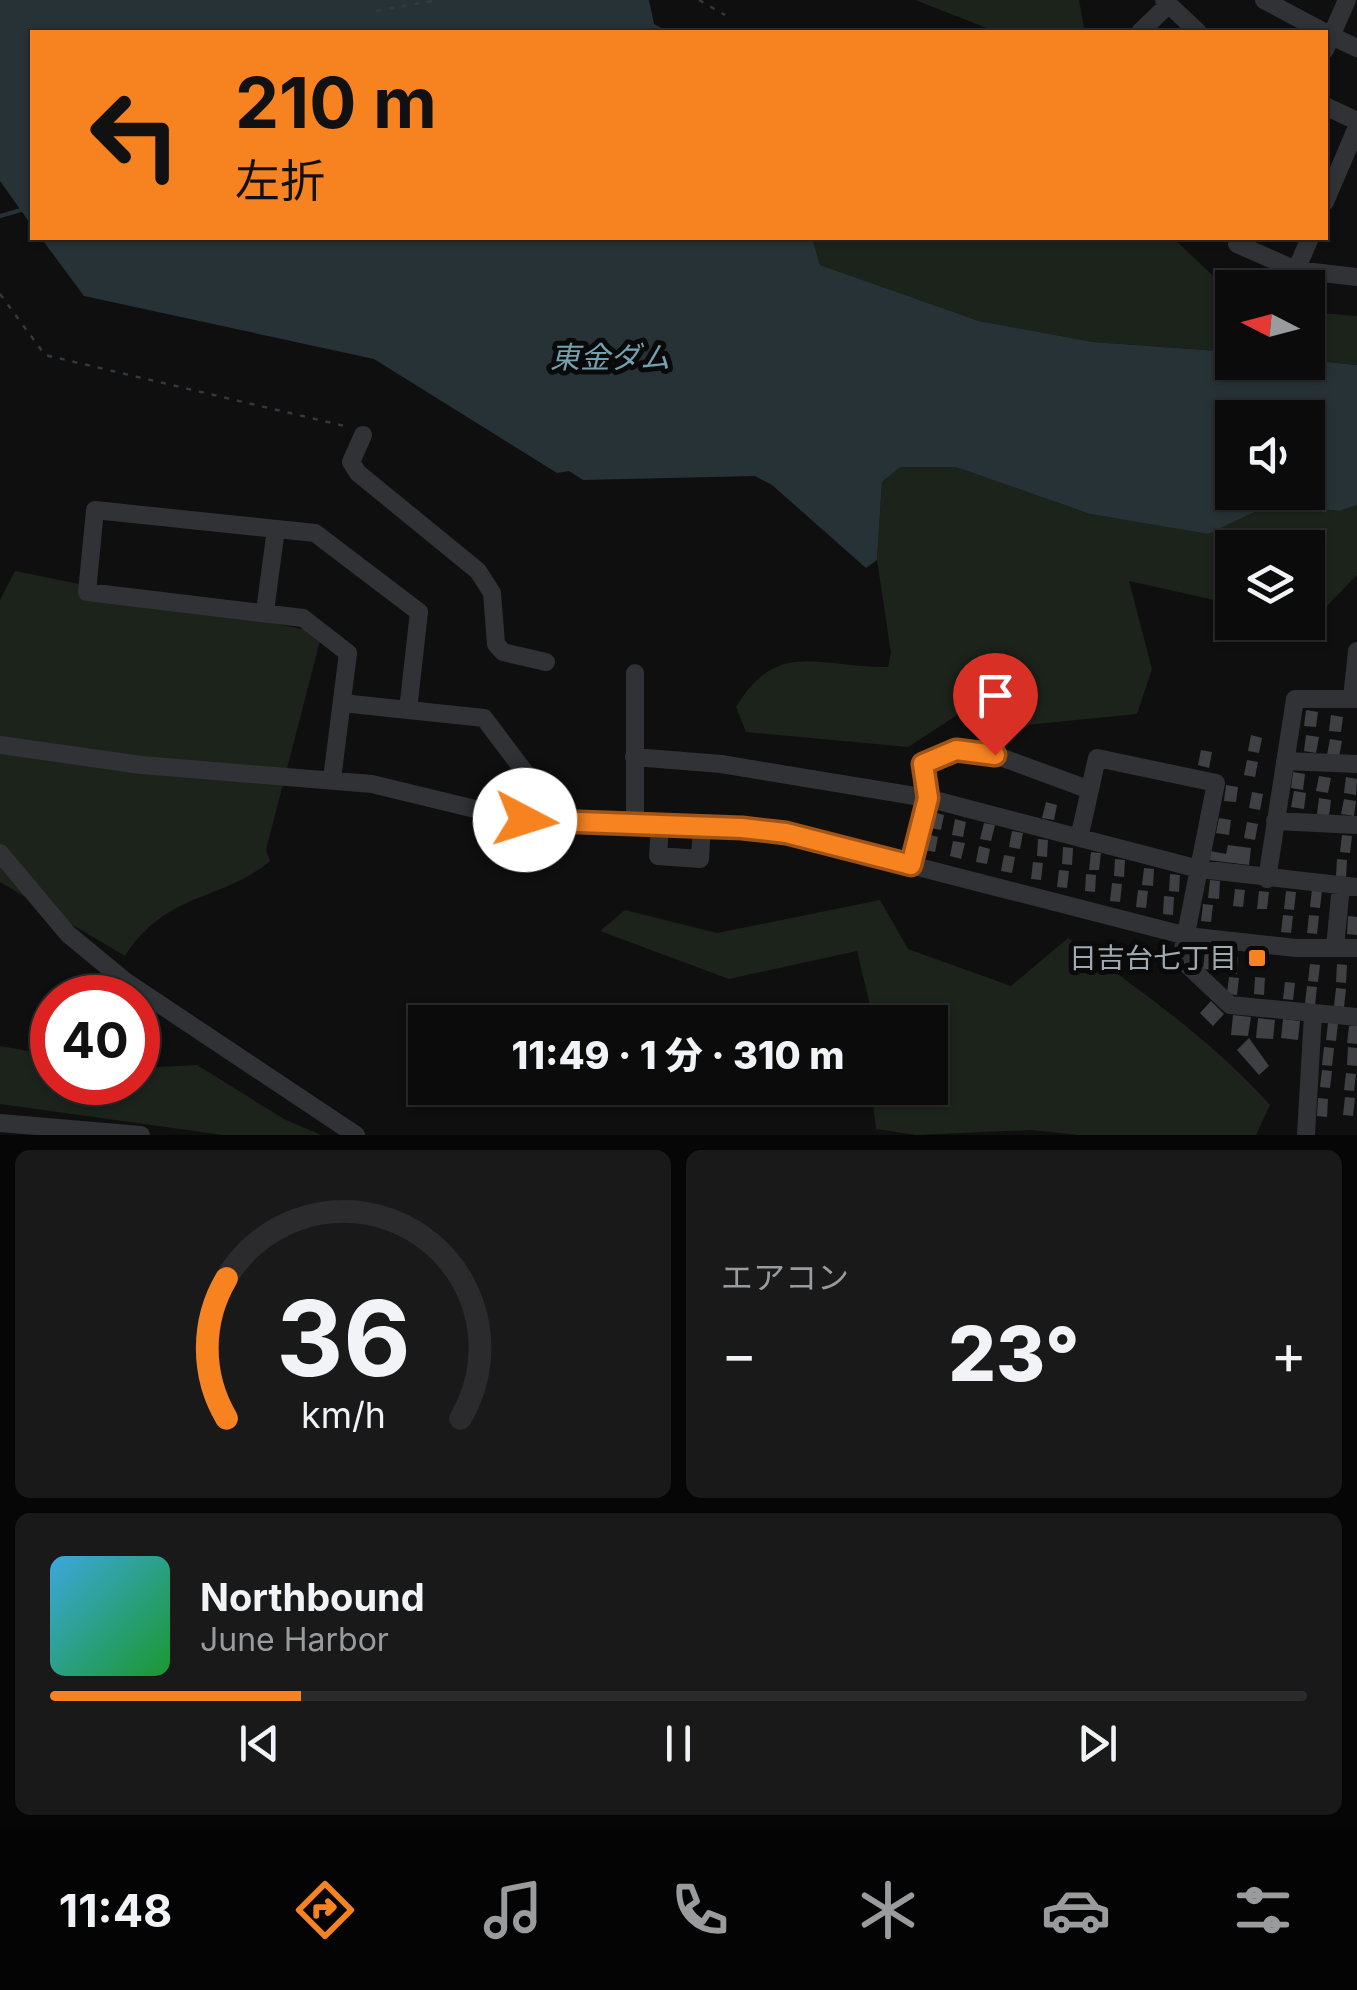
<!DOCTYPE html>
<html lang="ja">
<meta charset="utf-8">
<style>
:root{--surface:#0b0b0c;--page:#19191a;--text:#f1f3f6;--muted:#9a9b9d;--line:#2b2b2d;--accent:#f78220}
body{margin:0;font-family:Inter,"Noto Sans JP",sans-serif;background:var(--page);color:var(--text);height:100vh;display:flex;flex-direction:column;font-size:38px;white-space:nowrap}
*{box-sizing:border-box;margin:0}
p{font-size:32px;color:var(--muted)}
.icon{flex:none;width:55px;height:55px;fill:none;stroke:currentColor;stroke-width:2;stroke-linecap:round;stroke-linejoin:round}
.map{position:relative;height:1135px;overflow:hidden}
.panel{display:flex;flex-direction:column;gap:15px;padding:15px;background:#060607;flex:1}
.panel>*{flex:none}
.guide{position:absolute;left:30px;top:30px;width:1298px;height:210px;border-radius:0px;box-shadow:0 2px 8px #0004,0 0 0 2px var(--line);background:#f78220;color:#111;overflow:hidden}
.needle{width:65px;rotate:276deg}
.tools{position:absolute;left:1215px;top:270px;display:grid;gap:20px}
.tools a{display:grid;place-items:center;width:110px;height:110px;border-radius:0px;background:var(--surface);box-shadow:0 2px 8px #0004,0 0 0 2px var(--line);font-size:50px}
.speed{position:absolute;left:30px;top:975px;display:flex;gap:20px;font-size:50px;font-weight:700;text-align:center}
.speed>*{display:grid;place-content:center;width:130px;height:130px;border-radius:50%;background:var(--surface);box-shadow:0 2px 8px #0004,0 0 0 2px var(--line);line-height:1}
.speed .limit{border:15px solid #d22;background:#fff;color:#111}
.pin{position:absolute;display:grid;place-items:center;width:85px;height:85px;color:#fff;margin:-102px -42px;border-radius:50% 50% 50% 0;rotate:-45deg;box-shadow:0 0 10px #0007}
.pin .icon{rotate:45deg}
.me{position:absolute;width:110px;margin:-55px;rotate:95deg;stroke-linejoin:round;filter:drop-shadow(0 0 8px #0008)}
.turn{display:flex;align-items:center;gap:35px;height:210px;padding:0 40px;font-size:45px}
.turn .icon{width:130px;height:130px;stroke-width:2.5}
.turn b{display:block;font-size:70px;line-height:85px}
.big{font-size:75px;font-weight:800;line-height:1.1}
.panel .card{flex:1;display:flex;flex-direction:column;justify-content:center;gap:15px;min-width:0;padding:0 35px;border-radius:15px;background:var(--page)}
.panel .dial{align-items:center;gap:0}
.dial svg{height:260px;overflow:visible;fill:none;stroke:var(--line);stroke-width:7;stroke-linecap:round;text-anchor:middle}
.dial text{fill:var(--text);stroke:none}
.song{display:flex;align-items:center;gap:30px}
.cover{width:120px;height:120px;border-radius:15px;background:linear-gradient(135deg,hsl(200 70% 55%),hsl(130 70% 35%))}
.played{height:10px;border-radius:5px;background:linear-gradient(90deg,var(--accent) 20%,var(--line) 20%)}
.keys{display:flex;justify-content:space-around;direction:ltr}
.heat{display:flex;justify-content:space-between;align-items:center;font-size:55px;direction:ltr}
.panel .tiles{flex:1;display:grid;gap:15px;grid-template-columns:1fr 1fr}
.card:last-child{grid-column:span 2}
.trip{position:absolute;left:408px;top:1005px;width:540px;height:100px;border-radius:0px;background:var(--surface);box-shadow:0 2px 8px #0004,0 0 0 2px var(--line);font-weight:800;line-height:100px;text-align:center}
.tabs{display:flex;height:160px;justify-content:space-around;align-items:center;background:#040405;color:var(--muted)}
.tabs .icon{width:70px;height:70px}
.tabs .active{color:var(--accent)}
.tabs b{font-size:45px;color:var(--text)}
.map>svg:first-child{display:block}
</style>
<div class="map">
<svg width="1357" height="1135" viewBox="0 0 1357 1135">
<rect width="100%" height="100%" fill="#0f0f10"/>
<path fill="#1b231b" d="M915,0H1079L1085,32H997Z
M812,238H1173L1223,285L1232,288V352L1093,342L979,321L820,265Z
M1308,312L1357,316V365L1308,360Z
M899,467H956L1090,514L1208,534L1274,503L1339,511L1357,505V575L1321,612L1308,611V548H1232V604L1129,581L1152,669L1137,714L1006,727L968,708L908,747L746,732L736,707C777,638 820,668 888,667L891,653L877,560L882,482Z
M15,571L322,633L266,850L270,861C221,902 167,891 125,956L0,882V600Z
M880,900L908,949L1011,986L1068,938C1139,990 1211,1039 1270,1105L1256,1135H1078L1032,1130L916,1135L876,1129L871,1088H930V1022H874L857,951L729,979L600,931L625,910L717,933Z
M0,1046L52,1055V1082H138V1068L197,1065L284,1119L321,1135H223L0,1104Z"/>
<path fill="#273236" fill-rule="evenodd" d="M0,0H649L654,24L669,32H32V226L0,181Z
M41,238H812L820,265L979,321L1093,342L1232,352V362L1308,360L1357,365V505L1339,511L1274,503L1208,534L1090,514L956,467H900L882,482L877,560L866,568L772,485L755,476L583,480L569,471L557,473L374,359L84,296ZM1232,418H1308V492H1232Z"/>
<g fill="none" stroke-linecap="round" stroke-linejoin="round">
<path stroke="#273236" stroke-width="4" d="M0,216L21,210"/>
</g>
<path fill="#3e4043" d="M1306,710L1318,712L1316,727L1304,726Z
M1331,715L1343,717L1341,732L1329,731Z
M1251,735L1262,738L1259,753L1248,751Z
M1306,735L1319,737L1316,753L1304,751Z
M1330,739L1342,741L1339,757L1327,755Z
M1201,750L1212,752L1209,768L1198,765Z
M1247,760L1258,762L1255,777L1244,775Z
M1293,772L1305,774L1303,790L1291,788Z
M1319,776L1331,778L1328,793L1316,791Z
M1346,777L1357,779L1356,795L1344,793Z
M1226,785L1238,787L1236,802L1224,801Z
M1294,791L1306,793L1304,809L1291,807Z
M1252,792L1263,794L1260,810L1249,808Z
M1319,798L1331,800L1329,816L1317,814Z
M1344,799L1356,801L1354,816L1341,814Z
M1046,802L1057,805L1054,820L1042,818Z
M933,812L944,815L941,830L930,828Z
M1219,818L1231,820L1229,835L1216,833Z
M955,819L966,822L963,837L952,835Z
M1247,822L1258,824L1255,840L1244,838Z
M984,823L995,825L991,841L980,839Z
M1012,831L1023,833L1020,849L1009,847Z
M927,834L938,837L935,852L924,850Z
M1342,835L1352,836L1350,853L1340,852Z
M1038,839L1048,840L1047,857L1037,856Z
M953,841L965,843L961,859L950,856Z
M1228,845L1251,848L1249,865L1208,860L1210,851L1226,854Z
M979,846L990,849L987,864L976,862Z
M1063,847L1073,848L1072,865L1062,864Z
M1091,852L1101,853L1099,870H1089Z
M1004,855L1015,857L1012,873L1001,871Z
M1115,859L1125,860L1124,877L1114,876Z
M1337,859L1347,860L1346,877L1336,876Z
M1033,862L1043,863L1041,880L1031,879Z
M1144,868L1154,869L1153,886L1142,885Z
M1059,870L1069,871L1067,888L1057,887Z
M1086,874L1096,875L1095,892L1085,891Z
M1170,874L1180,875L1179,892L1169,891Z
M1210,880L1220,881L1219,899L1208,898Z
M1112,883L1122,884L1120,902L1110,901Z
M1235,889L1245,890L1243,907L1233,906Z
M1312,889L1322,890L1320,908L1310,907Z
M1138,890L1148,891L1146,908L1136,907Z
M1259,891L1269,892L1267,909H1257Z
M1286,891L1296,892L1294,910L1284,909Z
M1164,896L1174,897L1173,915L1163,914Z
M1203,904L1213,905L1211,922L1201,921Z
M1283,915L1293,916L1291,933L1281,932Z
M1309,915L1319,916L1317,934L1307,933Z
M1348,916L1357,917V935L1347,934Z
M1205,951L1215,952L1213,970L1203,969Z
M1228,956L1238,957L1237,974L1227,973Z
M1310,964L1320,965L1318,982L1308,981Z
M1337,964L1347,965L1346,983L1336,982Z
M1229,977L1239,978L1237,995L1227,994Z
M1255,977L1265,978L1264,995L1254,994Z
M1285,982L1295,983L1293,1000L1283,999Z
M1307,986L1317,987L1315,1005L1305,1003Z
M1336,988L1346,989L1344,1007L1334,1006Z
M1211,1001L1224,1014L1213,1026L1200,1013Z
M1233,1015L1251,1017L1248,1036L1231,1035Z
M1258,1018L1275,1020L1273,1039L1256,1038Z
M1283,1019L1300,1021L1298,1040L1281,1038Z
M1328,1023H1338L1336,1041L1326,1040Z
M1349,1026H1357V1044L1347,1043Z
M1249,1038L1269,1066L1259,1075L1237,1050Z
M1324,1047L1334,1048L1332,1066L1322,1065Z
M1348,1047L1357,1048V1066L1347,1065Z
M1322,1070L1332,1071L1330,1088L1320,1087Z
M1346,1073L1356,1074L1354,1091L1344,1090Z
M1345,1097L1355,1098L1353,1116L1343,1115Z
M1318,1098L1328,1099L1327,1117L1317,1116Z"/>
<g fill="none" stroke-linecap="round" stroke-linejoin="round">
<path stroke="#36393c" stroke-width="2.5" stroke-dasharray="5 8" stroke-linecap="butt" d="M699,0L725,15
M376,11L438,0
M0,294L45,355L349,427"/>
<path stroke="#303235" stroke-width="18" d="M1164,0L1198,32
M1264,0L1324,32
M1140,32L1167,6
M1325,33L1357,48
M1325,50L1347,0
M1325,106L1357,121
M1325,202L1357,127
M1240,238L1237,244L1296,270L1357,277
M1296,270L1310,238
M363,435L351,462L358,473L478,571L492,593L496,644L503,652L546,662
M265,611L276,529
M1352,698L1357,651
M342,703L484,718L530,779L525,820
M0,745L141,765L372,784L516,819L569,824L702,825L786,833L1187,936L1296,948H1357
M634,757L721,764L927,798L1199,869L1357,887
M1285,761L1357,764
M332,779L348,653L303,618L87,592L95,510L315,533L419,612L408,710
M1275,821L1357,825
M635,825V673
M660,825L658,856L700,859L702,825
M1080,834L1097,758L1216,783L1181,959L1230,1005L1357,1017
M0,853L68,934L125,981L356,1135
M911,865L927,798L923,764L957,749L995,755L1090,790
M1267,879L1295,699H1357
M1335,947L1341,886
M0,1123L141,1135
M1306,1135L1313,1015"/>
</g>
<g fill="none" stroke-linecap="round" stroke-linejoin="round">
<defs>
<path id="route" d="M525,820L742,828L786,833L911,865L928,798L923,764L956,750L995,755"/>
</defs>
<use href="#route" stroke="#a15415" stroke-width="25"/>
<use href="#route" stroke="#f78220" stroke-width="18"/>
</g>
<rect fill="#f78220" stroke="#0a0a0b" stroke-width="4" x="1247" y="948" width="20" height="20" rx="5"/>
<g text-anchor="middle" stroke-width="10" stroke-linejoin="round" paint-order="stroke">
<g font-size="28" fill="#9fa9b2" stroke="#0a0a0b" text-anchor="end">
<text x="1237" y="968">日吉台七丁目</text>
</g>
<g font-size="30" font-style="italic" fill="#74a0af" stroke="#0a0a0b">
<text x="610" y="368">東金ダム</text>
</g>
</g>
</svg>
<div class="tools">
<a><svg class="needle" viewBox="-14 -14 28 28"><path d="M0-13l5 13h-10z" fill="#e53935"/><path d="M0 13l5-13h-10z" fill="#9a9b9d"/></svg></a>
<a><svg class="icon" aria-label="sound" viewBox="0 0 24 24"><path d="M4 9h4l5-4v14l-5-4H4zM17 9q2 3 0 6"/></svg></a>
<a><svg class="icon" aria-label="layers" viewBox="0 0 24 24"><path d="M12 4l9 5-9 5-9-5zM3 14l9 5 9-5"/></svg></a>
</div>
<div class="speed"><div class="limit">40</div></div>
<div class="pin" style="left:995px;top:755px;background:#d93025"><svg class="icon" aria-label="arrive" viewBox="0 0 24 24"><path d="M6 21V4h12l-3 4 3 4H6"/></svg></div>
<svg class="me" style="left:525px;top:820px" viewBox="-20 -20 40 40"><circle r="19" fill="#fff"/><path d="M0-13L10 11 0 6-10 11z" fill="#f78220"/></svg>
<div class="trip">11:49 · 1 分 · 310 m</div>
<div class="guide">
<div class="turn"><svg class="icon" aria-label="left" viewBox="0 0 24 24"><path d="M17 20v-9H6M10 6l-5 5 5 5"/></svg><div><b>210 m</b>左折</div></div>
</div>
</div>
<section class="panel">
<div class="tiles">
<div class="card dial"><svg viewBox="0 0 100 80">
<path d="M14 69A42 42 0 1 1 86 69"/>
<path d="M14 69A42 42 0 0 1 14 26" stroke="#f78220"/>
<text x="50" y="56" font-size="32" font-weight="700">36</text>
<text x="50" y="72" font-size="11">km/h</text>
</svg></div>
<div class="card"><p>エアコン</p>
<div class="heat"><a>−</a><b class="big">23°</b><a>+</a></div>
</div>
<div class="card">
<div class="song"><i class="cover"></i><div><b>Northbound</b><p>June Harbor</p></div></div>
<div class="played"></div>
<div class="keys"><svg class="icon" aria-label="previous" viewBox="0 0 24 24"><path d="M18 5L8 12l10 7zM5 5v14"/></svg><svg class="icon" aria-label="pause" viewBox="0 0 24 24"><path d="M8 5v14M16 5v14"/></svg><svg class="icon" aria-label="next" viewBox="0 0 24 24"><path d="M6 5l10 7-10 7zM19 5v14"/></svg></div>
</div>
</div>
</section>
<nav class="tabs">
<b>11:48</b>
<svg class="icon active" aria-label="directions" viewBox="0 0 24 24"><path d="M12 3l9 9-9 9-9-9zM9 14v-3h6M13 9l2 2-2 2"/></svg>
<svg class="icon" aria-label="music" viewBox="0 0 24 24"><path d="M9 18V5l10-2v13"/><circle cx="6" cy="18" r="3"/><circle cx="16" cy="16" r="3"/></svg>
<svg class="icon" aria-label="phone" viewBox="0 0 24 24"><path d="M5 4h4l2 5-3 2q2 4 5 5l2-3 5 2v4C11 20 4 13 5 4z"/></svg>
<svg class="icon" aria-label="climate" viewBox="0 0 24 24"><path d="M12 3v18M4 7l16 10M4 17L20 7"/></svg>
<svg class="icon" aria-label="car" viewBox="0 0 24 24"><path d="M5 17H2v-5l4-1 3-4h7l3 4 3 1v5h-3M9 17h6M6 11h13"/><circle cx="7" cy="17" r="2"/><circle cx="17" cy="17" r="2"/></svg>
<svg class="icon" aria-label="filters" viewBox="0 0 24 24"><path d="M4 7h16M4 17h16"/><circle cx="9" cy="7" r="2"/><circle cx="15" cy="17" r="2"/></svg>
</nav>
